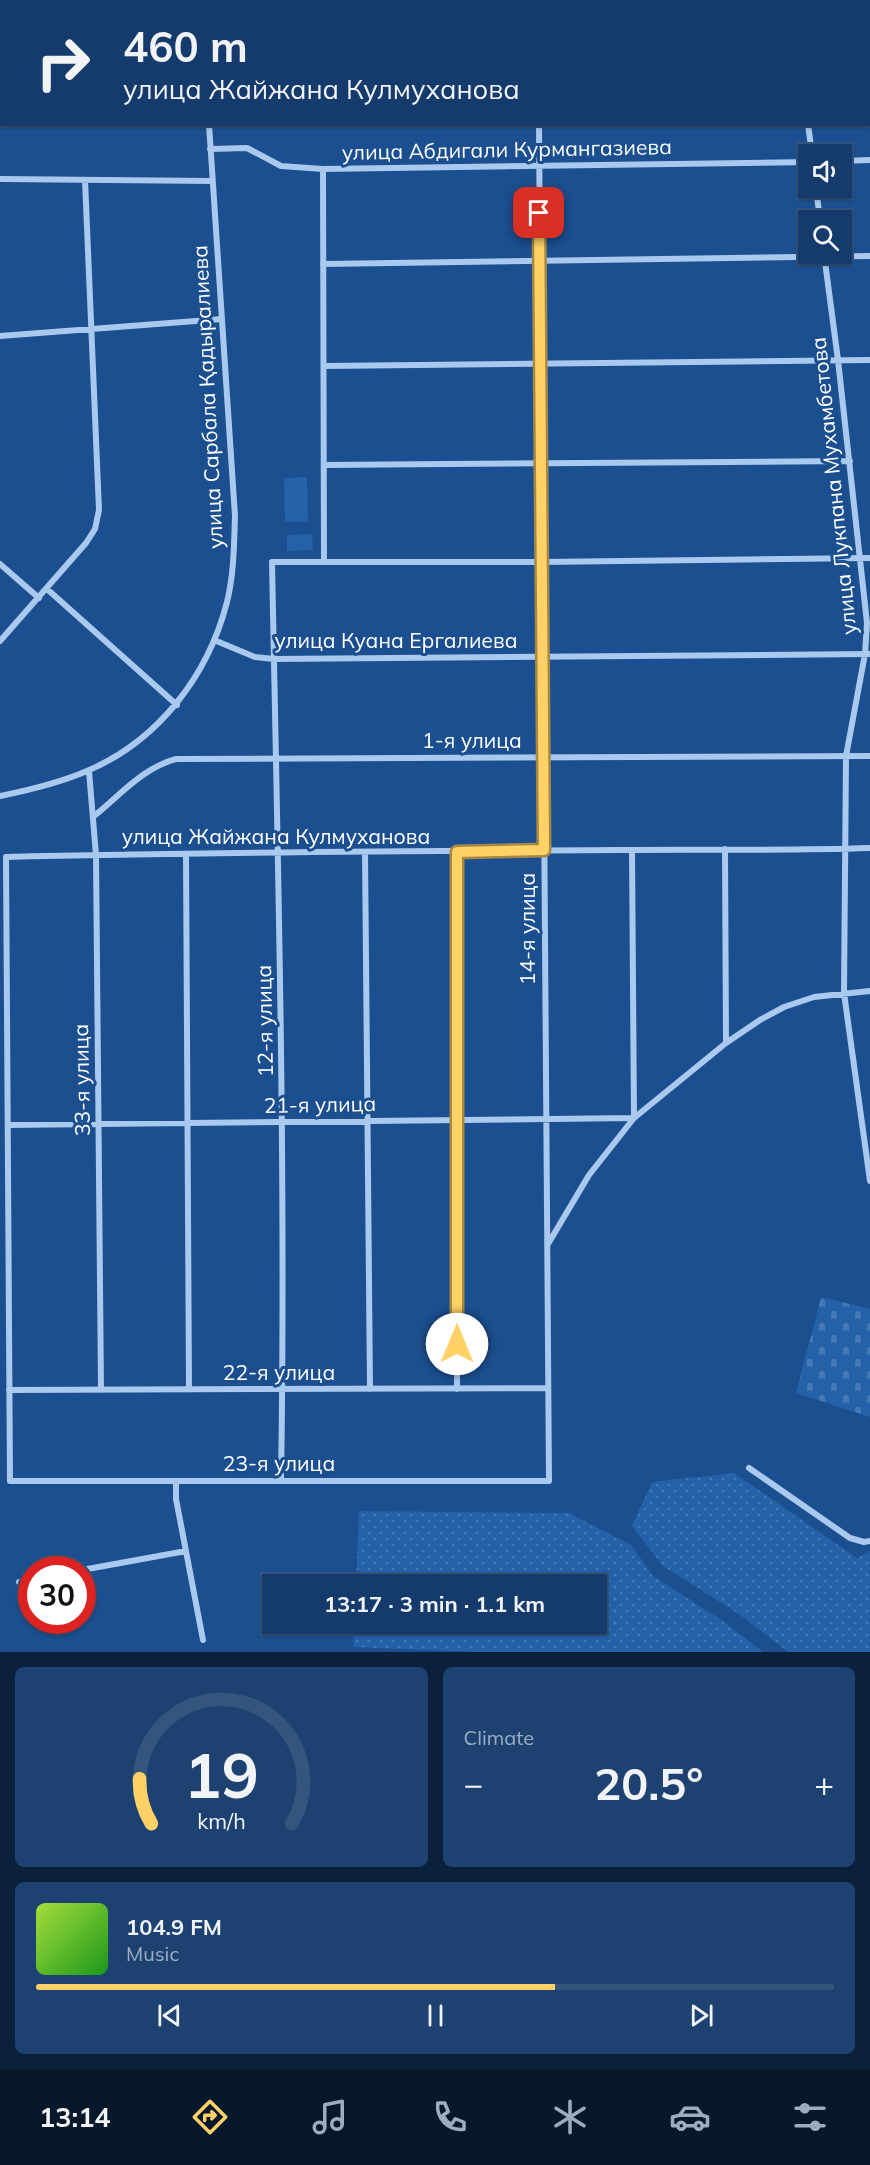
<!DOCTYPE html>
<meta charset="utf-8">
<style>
:root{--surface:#143b6b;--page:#1d4271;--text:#f1f3f6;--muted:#9dadc1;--line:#33557e;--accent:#ffd166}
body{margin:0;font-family:Mulish,sans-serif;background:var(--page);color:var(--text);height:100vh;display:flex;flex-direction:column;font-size:22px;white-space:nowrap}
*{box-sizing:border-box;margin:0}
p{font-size:20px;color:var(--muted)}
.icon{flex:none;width:33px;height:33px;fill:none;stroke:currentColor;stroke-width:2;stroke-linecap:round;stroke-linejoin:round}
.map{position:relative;height:1652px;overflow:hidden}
.side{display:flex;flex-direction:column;gap:15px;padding:15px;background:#0b203b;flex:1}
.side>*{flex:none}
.guide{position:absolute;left:0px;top:0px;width:870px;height:126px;box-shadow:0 2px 4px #0004,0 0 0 2px var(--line);background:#143b6b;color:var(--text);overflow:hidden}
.fabs{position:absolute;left:798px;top:144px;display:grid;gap:12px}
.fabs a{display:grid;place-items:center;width:54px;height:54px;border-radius:0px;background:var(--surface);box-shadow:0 2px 4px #0004,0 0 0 2px var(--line);font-size:30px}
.speed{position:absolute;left:18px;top:1556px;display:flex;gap:12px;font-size:30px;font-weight:700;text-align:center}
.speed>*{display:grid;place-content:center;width:78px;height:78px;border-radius:50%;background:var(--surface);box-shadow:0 2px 4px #0004,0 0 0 2px var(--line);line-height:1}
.speed .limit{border:9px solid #d22;background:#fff;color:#111}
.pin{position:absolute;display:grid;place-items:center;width:51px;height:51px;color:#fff;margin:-26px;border-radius:12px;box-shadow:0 3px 9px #0006}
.me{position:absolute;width:66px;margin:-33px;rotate:0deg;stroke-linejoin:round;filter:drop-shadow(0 0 4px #0008)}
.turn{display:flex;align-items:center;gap:21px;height:126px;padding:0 24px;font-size:27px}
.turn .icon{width:78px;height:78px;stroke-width:2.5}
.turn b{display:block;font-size:42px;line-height:51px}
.big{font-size:45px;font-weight:700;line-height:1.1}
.side .widget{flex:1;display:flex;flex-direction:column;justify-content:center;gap:9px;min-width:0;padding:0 21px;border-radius:9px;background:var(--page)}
.side .dial{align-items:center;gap:0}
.dial svg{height:156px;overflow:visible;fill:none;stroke:var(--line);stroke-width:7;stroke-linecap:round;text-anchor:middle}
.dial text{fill:var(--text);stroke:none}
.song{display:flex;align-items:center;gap:18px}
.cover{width:72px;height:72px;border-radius:9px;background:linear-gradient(135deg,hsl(80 70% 55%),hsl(120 70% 35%))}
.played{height:6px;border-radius:3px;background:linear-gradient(90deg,var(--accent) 65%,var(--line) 65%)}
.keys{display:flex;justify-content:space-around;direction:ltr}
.heat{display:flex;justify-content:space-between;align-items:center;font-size:33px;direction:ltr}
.side .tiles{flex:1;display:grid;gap:15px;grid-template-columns:1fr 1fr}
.widget:last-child{grid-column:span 2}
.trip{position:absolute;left:262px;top:1574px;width:345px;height:60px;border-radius:0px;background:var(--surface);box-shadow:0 2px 4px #0004,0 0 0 2px var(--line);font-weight:700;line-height:60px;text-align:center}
.dock{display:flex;height:96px;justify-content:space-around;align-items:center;background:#08182b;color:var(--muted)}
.dock .icon{width:42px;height:42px}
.dock .on{color:var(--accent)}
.dock b{font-size:27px;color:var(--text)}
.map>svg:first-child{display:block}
</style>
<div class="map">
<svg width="870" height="1652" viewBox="0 0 870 1652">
<defs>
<pattern id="cemetery-stones" width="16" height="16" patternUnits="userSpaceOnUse" patternTransform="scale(1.5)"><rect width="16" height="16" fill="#2461a8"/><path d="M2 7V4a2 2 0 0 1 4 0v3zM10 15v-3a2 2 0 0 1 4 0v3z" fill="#4579b5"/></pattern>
<pattern id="garden-dots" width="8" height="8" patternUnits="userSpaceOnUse" patternTransform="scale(1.5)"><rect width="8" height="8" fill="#2461a8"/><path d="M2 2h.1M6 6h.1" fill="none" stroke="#4579b5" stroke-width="1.8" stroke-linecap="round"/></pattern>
</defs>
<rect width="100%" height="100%" fill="#1b4f8f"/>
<path fill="url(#cemetery-stones)" d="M821,1297L870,1309V1417L796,1393Z"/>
<path fill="url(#garden-dots)" d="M734,1473L857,1558L870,1551V1652H788L739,1614L663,1566L632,1526L652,1482Z
M359,1511L569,1513L631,1545L653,1576L723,1621L763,1652H478L353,1647L354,1623H597V1584H356Z"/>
<path fill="#2461a8" d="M307,477L308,522H285L284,478Z
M312,534L313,550L287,551V535Z"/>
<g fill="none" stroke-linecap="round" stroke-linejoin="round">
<path stroke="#a9c9ee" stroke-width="6" d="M204,0V2
M792,0L793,2
M868,55H870
M0,62H2
M539,124C542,577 546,1029 549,1481H10L6,857C209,852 413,851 617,850C701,849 786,851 870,848
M808,124L812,154
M210,149L247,148L281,166L323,169L808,162
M842,161L870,160
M323,169L324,561
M0,179L212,181
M816,188L820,220
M824,254L838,360L867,623L865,654L846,756L844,993L870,1181
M323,264L870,256
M0,336L222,319
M324,366L870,360
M324,465L850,461
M0,564L39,598
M47,589L177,705
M214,640L255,657L274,659L870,654
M0,641L86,543L95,529L99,510L85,180
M89,771L96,855L101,1390
M0,796C30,790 59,783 87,771C158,741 208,676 227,602C234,574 234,545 235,516L209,124
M94,816C119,796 144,767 176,759L870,756
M725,849L726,1043
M365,852L370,1389
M457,852V1389
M186,854L189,1389
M8,1125L634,1118L632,850
M548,1244L589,1175L634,1118L726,1043L760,1020L784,1007L814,997L870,991
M9,1390L548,1388
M749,1468L850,1538L864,1542L870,1541
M176,1481V1499L203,1640
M281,1481C286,1174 278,868 272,562H542L870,558
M82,1570L186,1551
M19,1582L32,1579"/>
</g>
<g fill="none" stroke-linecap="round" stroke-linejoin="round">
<defs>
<path id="route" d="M457,1344V852L544,850L539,213"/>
</defs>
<use href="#route" stroke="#a68842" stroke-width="15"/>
<use href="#route" stroke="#ffd166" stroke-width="10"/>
</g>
<g text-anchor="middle" stroke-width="6" stroke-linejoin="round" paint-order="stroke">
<g font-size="21" fill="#fff" stroke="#1b4f8f">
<text transform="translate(507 150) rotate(-1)" y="7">улица Абдигали Курмангазиева</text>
<text transform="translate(208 397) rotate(-93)" y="7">улица Сарбала Қадыралиева</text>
<text transform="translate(834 486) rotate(-96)" y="7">улица Лукпана Мухамбетова</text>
<text x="396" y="648">улица Куана Ергалиева</text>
<text x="472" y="748">1-я улица</text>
<text x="276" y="844">улица Жайжана Кулмуханова</text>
<text transform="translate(528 929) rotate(-90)" y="7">14-я улица</text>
<text transform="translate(265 1021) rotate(-91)" y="7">12-я улица</text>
<text transform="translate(82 1080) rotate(-91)" y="7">33-я улица</text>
<text transform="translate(320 1105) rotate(-1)" y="7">21-я улица</text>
<text x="279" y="1380">22-я улица</text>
<text x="279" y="1471">23-я улица</text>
</g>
</g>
</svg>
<div class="fabs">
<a><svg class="icon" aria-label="sound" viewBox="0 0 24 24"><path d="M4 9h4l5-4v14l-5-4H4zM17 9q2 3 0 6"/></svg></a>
<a><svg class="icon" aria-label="search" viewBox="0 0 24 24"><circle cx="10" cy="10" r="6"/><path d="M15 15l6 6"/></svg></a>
</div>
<div class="speed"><div class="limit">30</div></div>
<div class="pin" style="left:539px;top:213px;background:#d93025"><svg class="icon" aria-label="arrive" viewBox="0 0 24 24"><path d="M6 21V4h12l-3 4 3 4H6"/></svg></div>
<svg class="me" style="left:457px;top:1344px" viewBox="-20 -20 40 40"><circle r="19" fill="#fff"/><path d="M0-13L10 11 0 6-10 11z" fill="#ffd166"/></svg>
<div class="trip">13:17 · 3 min · 1.1 km</div>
<div class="guide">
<div class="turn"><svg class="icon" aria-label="right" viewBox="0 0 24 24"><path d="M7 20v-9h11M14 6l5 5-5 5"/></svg><div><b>460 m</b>улица Жайжана Кулмуханова</div></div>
</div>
</div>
<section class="side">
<div class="tiles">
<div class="widget dial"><svg viewBox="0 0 100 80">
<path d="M14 69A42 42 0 1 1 86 69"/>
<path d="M14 69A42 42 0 0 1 8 46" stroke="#ffd166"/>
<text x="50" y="56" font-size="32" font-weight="700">19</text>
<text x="50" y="72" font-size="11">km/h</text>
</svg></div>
<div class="widget"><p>Climate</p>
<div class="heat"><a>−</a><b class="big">20.5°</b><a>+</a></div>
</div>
<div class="widget">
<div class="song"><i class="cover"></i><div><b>104.9 FM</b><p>Music</p></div></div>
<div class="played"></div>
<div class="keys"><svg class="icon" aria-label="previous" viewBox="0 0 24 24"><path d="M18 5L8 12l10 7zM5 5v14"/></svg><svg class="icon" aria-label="pause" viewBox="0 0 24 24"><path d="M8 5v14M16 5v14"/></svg><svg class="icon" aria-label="next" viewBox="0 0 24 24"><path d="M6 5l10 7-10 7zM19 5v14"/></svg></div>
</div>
</div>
</section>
<nav class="dock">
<b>13:14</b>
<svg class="icon on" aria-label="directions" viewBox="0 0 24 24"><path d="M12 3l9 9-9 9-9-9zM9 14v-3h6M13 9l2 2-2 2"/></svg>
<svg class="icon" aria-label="music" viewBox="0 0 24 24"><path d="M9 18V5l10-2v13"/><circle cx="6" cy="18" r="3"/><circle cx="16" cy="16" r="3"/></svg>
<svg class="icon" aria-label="phone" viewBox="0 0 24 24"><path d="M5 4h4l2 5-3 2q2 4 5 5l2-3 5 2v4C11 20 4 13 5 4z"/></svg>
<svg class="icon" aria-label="climate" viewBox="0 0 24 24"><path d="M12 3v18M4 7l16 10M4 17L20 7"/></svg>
<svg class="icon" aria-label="car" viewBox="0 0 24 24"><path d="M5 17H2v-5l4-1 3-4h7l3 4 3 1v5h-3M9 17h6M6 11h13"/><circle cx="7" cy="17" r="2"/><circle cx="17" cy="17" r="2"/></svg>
<svg class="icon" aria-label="filters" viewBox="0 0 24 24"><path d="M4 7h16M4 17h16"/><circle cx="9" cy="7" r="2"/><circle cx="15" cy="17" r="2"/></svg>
</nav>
